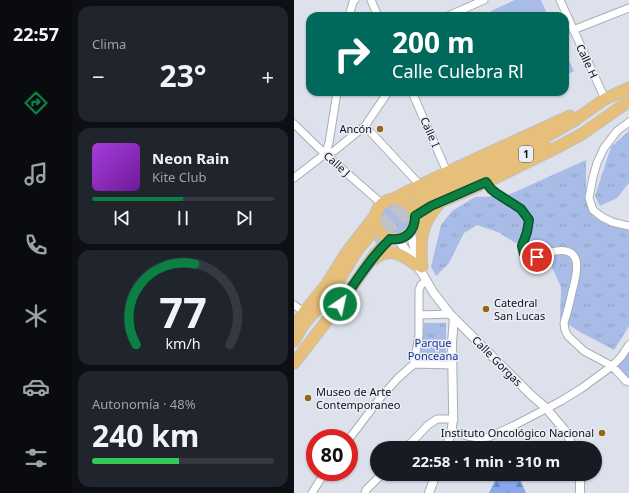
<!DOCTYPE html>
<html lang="es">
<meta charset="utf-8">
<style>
:root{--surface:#171b24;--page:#20242c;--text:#f1f3f6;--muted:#9ea1a6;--line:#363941;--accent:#0b8043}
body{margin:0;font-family:"Noto Sans",sans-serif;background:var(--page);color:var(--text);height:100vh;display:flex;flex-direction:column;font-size:15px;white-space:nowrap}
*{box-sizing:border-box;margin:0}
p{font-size:13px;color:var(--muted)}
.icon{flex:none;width:22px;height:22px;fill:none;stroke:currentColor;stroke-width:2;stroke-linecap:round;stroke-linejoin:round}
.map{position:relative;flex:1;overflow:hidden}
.side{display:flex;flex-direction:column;gap:6px;padding:6px;background:#0d0f14;width:222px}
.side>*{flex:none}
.hud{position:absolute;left:12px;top:12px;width:263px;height:84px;border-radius:12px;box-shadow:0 1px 3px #0004;background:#00695c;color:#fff;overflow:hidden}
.speed{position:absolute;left:12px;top:429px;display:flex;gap:8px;font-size:20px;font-weight:700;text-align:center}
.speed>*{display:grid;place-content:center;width:52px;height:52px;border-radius:50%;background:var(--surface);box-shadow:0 1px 3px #0004;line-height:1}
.speed .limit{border:6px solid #d22;background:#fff;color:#111}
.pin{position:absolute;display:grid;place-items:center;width:34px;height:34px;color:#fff;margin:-17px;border:2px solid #fff;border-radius:50%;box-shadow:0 1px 4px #0007}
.me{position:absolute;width:44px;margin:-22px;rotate:34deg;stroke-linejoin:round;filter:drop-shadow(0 0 3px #0008)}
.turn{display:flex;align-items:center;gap:14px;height:84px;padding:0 20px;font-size:18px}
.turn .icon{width:52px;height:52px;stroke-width:2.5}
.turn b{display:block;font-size:28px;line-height:34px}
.big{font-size:30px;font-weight:700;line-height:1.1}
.side .tile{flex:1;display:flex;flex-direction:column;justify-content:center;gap:6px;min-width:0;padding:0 14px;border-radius:12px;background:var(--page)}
.side .dial{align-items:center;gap:0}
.dial svg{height:104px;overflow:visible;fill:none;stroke:var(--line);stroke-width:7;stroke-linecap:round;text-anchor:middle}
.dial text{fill:var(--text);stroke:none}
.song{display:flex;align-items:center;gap:12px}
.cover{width:48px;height:48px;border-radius:6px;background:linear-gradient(135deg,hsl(280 70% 55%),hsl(280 70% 35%))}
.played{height:4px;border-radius:2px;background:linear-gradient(90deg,var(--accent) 50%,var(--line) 50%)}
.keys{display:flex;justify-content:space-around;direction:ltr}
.heat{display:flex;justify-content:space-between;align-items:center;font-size:22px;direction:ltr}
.charge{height:6px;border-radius:3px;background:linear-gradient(90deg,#34c759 48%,var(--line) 0)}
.trip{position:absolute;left:76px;top:441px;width:232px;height:40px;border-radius:20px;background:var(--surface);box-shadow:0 1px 3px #0004;font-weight:700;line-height:40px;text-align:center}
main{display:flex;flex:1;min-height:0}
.dock{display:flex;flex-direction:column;width:72px;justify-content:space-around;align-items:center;background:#090b0e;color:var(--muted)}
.dock .icon{width:28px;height:28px}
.dock .current{color:var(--accent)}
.dock b{font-size:18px;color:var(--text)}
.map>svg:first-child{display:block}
</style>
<main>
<nav class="dock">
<b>22:57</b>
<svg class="icon current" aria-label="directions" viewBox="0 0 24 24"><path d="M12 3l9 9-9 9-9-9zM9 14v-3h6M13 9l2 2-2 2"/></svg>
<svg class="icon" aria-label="music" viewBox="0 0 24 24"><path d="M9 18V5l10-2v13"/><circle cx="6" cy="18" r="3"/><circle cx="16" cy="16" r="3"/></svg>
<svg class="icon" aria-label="phone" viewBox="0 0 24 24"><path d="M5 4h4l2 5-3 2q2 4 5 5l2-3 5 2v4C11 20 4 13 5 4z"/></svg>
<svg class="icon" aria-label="climate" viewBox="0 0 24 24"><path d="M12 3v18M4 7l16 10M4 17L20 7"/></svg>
<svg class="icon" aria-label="car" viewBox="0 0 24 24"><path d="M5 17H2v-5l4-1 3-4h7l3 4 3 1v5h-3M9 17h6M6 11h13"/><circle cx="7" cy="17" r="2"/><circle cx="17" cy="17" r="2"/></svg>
<svg class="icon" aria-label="filters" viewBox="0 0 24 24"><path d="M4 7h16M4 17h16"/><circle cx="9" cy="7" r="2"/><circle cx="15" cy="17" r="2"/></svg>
</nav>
<section class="side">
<div class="tile"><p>Clima</p>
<div class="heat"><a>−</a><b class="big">23°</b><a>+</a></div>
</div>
<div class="tile">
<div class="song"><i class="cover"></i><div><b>Neon Rain</b><p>Kite Club</p></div></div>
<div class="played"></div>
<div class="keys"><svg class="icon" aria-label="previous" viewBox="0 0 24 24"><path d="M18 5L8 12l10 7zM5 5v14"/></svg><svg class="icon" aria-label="pause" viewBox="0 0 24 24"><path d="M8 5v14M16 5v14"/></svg><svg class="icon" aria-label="next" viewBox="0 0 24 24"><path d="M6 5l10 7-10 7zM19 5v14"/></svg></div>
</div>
<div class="tile dial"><svg viewBox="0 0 100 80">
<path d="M14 69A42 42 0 1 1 86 69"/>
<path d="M14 69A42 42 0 0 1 59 7" stroke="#0b8043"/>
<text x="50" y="56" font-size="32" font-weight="700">77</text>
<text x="50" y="72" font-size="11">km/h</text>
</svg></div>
<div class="tile"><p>Autonomía · 48%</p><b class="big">240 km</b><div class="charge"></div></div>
</section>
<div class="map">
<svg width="335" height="493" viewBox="0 0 335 493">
<defs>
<pattern id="forest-firs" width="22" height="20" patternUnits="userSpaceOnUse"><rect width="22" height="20" fill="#88a7ec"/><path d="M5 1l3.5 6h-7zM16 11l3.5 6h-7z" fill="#6e87be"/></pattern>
<pattern id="park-tufts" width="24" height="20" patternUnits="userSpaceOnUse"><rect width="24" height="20" fill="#a8bce7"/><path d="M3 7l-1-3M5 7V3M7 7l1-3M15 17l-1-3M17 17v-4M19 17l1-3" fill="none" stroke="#8fa1c5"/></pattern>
</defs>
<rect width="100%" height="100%" fill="#dde1eb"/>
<path fill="url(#forest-firs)" d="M204,474H209L214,476L215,474H224L232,493H195Z"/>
<path fill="url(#park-tufts)" d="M335,131V183L323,198L306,206L301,196L317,147Z
M292,160V201L300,217L317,225L335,228V326L320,350L286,332L266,319L267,287L257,265L204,232L183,225L170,233L155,263L142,276L137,267L147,225L158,211L181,197L212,196Z
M84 219a16 16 0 1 1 32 0a16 16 0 1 1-32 0Z
M130,323H152V362L125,363Z
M335,348V379L323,368Z"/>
<path fill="#a8bce7" d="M221,0H247L254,16H199L197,11Z
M271,52L280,71L271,76Z"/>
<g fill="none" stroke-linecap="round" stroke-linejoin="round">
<path stroke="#bec2cb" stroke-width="11" stroke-dasharray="11 5.5" stroke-linecap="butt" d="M75,236L95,216L122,196
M81,242L93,230L127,203"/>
<defs>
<path id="minor" d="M77,0L84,16
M266,0L311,99
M55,16L59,2L61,0
M154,16L190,0
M279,30L335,8
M118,92L153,172
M335,122L323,131L310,148L303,163L299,177L295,198L299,210L308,217L318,222L335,226
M0,124L31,154L87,203
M71,126L126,185
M31,154L35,143L43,92
M0,178L31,154L40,151L71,126L94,92
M193,182L197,189L202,193L227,209L235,220L233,232L228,246L230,254C242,260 246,254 257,252C290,244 284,271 278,292C276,302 273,313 270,323L271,330L274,336L290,351L318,366L332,381L335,382
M0,305L10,312
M125,315L156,314
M120,364L125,335V290L127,285L132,281
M158,431L173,436L185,438L195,437L219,426L267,401L288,388L318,366L327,357L335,345
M55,439L87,397L104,378L120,364L158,365
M112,448L134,425L143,419H160
M18,493L31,472
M71,493L72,490L88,474"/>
<path id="tertiary" d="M117,232C118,244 121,253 127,264
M103,239L109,246L122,265L128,273L139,292L156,314L236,394L252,408L273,433L279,448
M152,448C157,434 160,423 159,408L158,343L160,318
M135,493L142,474
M286,493V474"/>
<path id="trunk" d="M122,196L192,163L255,135L281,120L311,99L335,88
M101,198C158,168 218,143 276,116
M81 219a20 20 0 1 1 40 0a20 20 0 1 1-40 0Z
M127,203L195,171L251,145
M121,217L137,206L193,182L262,148L288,134L335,101
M80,259C96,247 108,254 122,265
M128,267C126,241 126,225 145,204
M0,327L10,312L32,285L53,252L80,217
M0,341L9,325L38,291L63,251L75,236
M0,363L46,304L81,254L96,239"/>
</defs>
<use href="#minor" stroke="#a8adb6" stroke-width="9"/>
<use href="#tertiary" stroke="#a8adb6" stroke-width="10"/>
<use href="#trunk" stroke="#c1c1c2" stroke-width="13"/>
<use href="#minor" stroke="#fff" stroke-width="7"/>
<use href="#tertiary" stroke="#fff" stroke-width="8"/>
<use href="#trunk" stroke="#e6bf7b" stroke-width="11"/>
</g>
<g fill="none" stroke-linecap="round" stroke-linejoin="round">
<defs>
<path id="route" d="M46,304C62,282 76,258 96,239C112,241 121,231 121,216L137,206L192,182L197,189L202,193L227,209L235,220L233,232L228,246L230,254L237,257H243"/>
</defs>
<use href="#route" stroke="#07532c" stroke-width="10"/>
<use href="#route" stroke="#0b8043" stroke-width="7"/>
</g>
<g fill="#936812" stroke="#eaeef8" stroke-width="1.5">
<circle cx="86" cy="129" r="4"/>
<circle cx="192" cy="309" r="4"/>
<circle cx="14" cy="398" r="4"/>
<circle cx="308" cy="433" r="4"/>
</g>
<g text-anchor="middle" stroke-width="3" stroke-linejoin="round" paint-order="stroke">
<rect fill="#eaeef8" stroke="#515358" stroke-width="1" x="225" y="146" width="14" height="16" rx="3"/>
<g font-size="10" font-weight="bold" fill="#0f1114">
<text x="232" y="158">1</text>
</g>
<g font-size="11" fill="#0f1114" stroke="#eaeef8">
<text transform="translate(293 61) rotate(65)" y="4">Calle H</text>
<text transform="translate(136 132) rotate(66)" y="4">Calle I</text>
<text transform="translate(43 164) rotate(42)" y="4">Calle J</text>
<text transform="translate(203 361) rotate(45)" y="4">Calle Gorgas</text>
</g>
<g font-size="11" fill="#0f1114" stroke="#eaeef8" text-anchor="end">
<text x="78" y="133">Ancón</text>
<text x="200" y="307" text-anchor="start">Catedral<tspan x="200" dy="13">San Lucas</tspan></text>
<text x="22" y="396" text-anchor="start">Museo de Arte<tspan x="22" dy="13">Contemporaneo</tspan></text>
<text x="300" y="437">Instituto Oncológico Nacional</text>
</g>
<g font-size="11" fill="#193584" stroke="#eaeef8">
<text x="139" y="347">Parque<tspan x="139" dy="13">Ponceana</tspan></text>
</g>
</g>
</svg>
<div class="speed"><div class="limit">80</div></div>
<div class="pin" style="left:243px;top:257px;background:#d93025"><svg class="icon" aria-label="arrive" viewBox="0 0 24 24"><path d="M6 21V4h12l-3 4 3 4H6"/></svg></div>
<svg class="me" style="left:46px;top:304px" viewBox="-20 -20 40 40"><circle r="17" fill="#0b8043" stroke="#fff" stroke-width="3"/><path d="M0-11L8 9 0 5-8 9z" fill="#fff"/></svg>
<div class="trip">22:58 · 1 min · 310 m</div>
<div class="hud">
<div class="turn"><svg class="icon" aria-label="right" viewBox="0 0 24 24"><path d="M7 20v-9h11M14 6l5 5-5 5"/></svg><div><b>200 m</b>Calle Culebra Rl</div></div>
</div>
</div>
</main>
